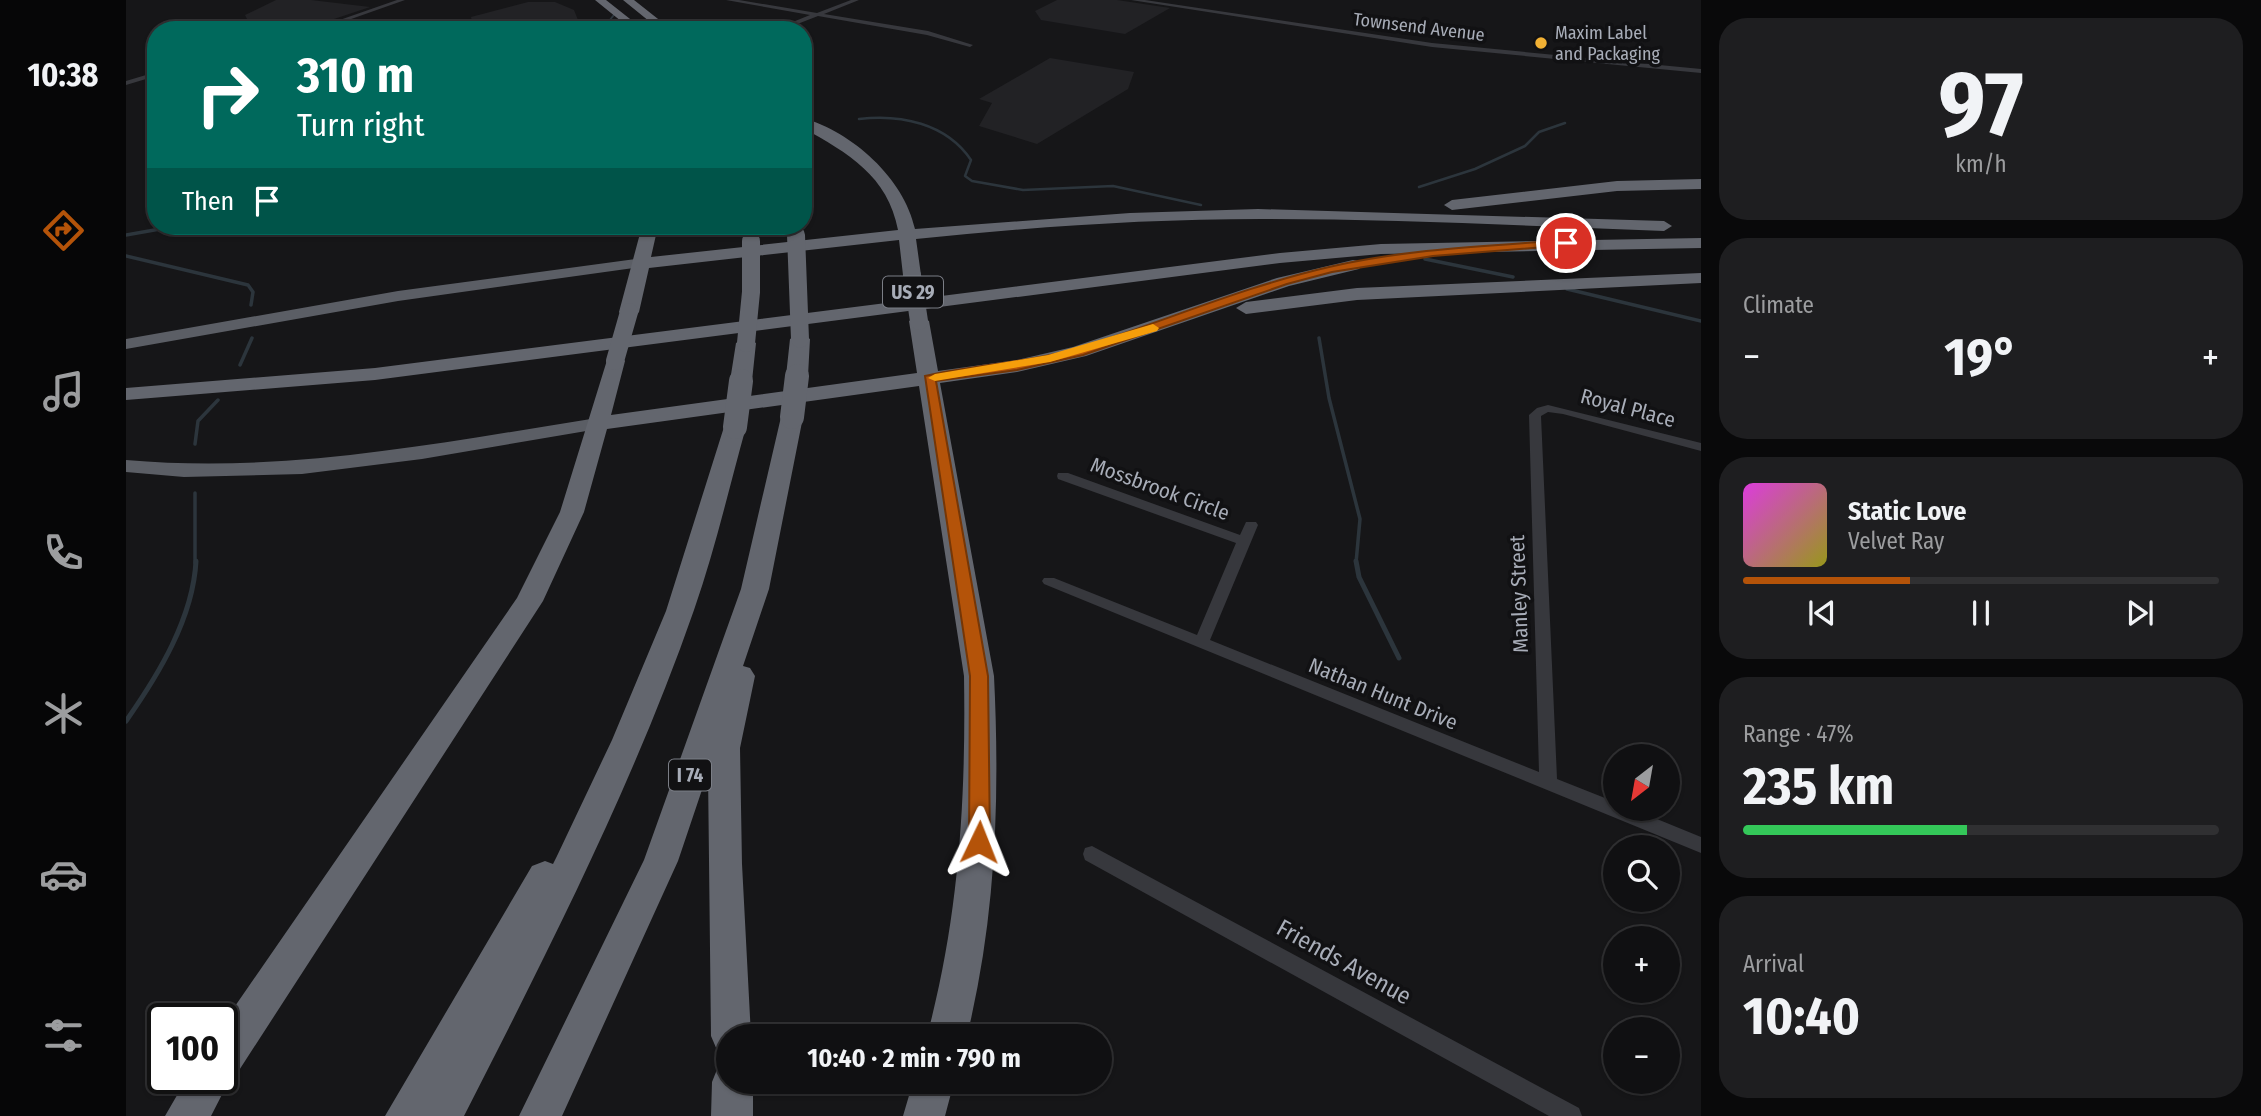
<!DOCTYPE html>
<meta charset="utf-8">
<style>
:root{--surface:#101012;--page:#1e1e20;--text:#f1f3f6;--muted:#9c9d9f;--line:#303032;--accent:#b45309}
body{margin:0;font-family:"Fira Sans Condensed",sans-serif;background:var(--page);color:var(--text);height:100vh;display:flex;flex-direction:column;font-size:26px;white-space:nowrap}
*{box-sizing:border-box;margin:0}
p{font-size:23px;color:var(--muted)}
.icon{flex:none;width:38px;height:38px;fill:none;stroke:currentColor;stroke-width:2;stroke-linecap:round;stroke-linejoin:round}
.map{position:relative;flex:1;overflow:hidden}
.details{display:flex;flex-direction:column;gap:18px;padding:18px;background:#09090a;width:560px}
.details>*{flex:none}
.guide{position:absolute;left:21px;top:21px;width:665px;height:214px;border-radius:28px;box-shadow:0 2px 5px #0004,0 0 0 2px var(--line);background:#00695c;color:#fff;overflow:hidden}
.needle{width:46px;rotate:211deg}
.fabs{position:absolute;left:1477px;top:744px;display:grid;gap:14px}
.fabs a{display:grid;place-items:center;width:77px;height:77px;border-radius:50%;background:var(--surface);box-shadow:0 2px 5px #0004,0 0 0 2px var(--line);font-size:35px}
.speed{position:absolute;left:21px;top:1003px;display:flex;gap:14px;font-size:35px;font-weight:700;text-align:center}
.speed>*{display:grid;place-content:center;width:91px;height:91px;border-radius:50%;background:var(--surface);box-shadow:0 2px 5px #0004,0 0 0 2px var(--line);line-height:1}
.speed .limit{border:4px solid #111;border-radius:10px;background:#fff;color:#111}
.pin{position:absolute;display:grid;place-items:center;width:60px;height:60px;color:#fff;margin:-30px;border:4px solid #fff;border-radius:50%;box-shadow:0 2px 7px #0007}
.me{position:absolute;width:77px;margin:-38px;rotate:2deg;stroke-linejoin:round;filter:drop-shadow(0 0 5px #0008)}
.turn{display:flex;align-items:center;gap:24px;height:147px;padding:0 35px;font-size:32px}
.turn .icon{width:91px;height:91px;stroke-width:2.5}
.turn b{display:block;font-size:49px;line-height:60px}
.then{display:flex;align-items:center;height:66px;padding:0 35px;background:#0003;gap:14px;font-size:26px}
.big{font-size:52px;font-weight:700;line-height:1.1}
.details .widget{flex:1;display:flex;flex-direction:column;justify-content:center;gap:10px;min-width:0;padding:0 24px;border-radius:28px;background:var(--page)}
.details .dial{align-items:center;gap:0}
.dial b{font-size:91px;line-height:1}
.song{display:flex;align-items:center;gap:21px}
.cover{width:84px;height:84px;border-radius:10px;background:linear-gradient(135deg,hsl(300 70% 55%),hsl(60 70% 35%))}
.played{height:7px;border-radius:4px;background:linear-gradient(90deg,var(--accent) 35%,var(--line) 35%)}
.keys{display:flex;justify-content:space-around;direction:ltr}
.heat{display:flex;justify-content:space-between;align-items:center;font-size:38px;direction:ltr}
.charge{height:10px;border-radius:5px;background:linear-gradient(90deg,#34c759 47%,var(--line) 0)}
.trip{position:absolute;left:590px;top:1024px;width:396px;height:70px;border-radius:35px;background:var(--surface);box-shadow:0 2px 5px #0004,0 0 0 2px var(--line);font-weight:700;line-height:70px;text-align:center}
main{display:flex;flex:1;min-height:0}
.tabs{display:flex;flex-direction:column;width:126px;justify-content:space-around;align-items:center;background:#060607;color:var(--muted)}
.tabs .icon{width:49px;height:49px}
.tabs .on{color:var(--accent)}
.tabs b{font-size:32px;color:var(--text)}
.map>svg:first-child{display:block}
</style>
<main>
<nav class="tabs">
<b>10:38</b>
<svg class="icon on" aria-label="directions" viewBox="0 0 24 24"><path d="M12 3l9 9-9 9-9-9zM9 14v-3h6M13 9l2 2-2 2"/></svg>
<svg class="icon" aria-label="music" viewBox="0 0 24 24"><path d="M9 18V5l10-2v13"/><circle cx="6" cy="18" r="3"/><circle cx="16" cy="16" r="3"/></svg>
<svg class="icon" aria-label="phone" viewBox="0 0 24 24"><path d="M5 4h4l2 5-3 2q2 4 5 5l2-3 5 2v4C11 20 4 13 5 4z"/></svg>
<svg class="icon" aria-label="climate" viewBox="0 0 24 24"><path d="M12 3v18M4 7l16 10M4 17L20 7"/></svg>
<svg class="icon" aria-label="car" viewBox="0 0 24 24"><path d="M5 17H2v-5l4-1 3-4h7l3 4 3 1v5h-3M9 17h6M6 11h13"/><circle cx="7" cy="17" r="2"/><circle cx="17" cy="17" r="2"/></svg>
<svg class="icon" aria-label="filters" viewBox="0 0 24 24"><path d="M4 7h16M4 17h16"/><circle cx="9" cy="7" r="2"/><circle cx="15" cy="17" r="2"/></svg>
</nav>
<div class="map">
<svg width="1575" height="1116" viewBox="0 0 1575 1116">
<rect width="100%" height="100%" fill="#161618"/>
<path fill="#222225" d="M150,0H185L244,7L175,30L122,21L119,15Z
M931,0H991L1044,8L999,34L915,20L909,11Z
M402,2H429L448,10L456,30H348L345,17Z
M924,58L1008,72L1002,89L911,144L853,126L866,103L853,99Z"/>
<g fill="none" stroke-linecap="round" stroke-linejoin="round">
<path stroke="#2c353c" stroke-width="2" d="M476,30L491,11"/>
<path stroke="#2c353c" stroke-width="2.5" d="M733,119C774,114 820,123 845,160L839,176L846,181L897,190L987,186L1075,205
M1293,187L1349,169L1399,146L1413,132L1439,123"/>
<path stroke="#2c353c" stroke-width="3.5" d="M0,235L51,226
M0,256L122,285L127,292L125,305
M1299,259L1387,277
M1441,289L1575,321
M1193,338L1203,398L1234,519L1230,563
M114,365L126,338
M69,444L72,421L92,400
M69,493V563"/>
<path stroke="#2c353c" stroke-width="5" d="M1230,561L1233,577L1273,658
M0,721C33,674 67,618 70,561"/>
<path fill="#37383d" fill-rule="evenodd" d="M271,0H279L194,30H185Z
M600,0H613L691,13L725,0H733L698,14L802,31L847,45L844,47L801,35L692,16L656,30H647L684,15Z
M1005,0H1019L1306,43L1575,69V73L1306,47Z
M30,72V76L0,85V81Z
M1422,405L1575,443V451L1437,414L1422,412L1415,416L1431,779L1489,802V808H1504L1575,837V853L918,584L916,581L918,578H928L1071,635L1110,543L932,479L931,476L932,473H942L1114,535L1120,522H1130L1132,525L1084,640L1413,772L1403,415L1411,408Z
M966,846L1453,1108L1456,1116H1423L959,860L957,854L959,848Z"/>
<path fill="#5b5e65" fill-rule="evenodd" d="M517,258L522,260V266L272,301L0,349V339L272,291Z
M471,418L478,420L481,424L478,428L296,459L176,474L58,477L0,472V460C161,474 312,443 471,418Z"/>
<path fill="#63666e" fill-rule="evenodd" d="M469,0H480L518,30H506Z
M497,0H508L546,30H534Z
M677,118C726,132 778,178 789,229L1004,213L1132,209L1538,221L1546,226L1538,231C1404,226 1269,219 1135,219C1020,219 905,227 790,239L795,275L786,280L777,275L773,240L523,268L513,312L510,316H496L493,312L516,226H532L525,257L772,230C762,176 722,153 677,128Z
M1575,179V189L1491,191L1326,210L1318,205L1326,200L1491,181Z
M1575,238V248L1255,254L1154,263L249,380L0,400V388L249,368L1154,253L1255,244Z
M1227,260L1233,261L1236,265L1233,269L1163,286L960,356L891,372L814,383L868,676C874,798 870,917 841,1036H801C833,917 840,799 838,676L793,386L481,429L458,512L417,601L110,1075L105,1077L85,1116H39L61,1078H96V1025L391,598L434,512L482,357H496L499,361L485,415L791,373L783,321L793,315L803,321L812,371L891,360L947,347L1151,278Z
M1575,273V283L1231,300L1120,314L1110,308L1120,302L1231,288Z
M674,333L684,339L682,376L671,382L660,376L664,339Z
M620,337L630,343L626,381L615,387L604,381L610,343Z
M666,410L677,417L643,589L617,666L624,668L629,676L614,748L616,864L625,1036H602V1055L591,1050L585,1036L582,772L552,861L436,1116H393L518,860L615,589L655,417Z
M609,420L620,427C603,488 589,550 568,610C507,785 422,951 338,1116H259L406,866L419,861L427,864L431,856L486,740L540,611L598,427Z
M602,1063V1082H627V1116H585L586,1082L592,1067Z
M787,1082H828L819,1116H777Z"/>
<path stroke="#63666e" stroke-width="18" d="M670,235L674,339
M786,275L793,321
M620,343L625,292V241
M489,361L503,312"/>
<path stroke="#63666e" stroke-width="24" d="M666,417L671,376
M609,427L615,381"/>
</g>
<path fill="#b45309" stroke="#753606" stroke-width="2" d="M1440,240L1444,241V245L1307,256L1206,272L1161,284L957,355L891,370L810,381L862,676L864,842L860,848L853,851L846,848L843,842L844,676L799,376C849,364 901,363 950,349C1035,323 1116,287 1203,267C1280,249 1361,246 1440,240Z"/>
<path fill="#f59e0b" d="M1027,324L1033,328L1031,331L924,362L809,381L802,378L809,374L922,355Z"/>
<circle fill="#f2b134" stroke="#111113" stroke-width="2.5" cx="1415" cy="43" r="7"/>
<g text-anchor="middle" stroke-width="7" stroke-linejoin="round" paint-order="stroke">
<g font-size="18" fill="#a8adb8" stroke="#111113">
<text transform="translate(1293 27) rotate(7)" y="6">Townsend Avenue</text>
</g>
<g font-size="18" fill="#a8adb8" stroke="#111113" text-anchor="start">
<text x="1429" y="39">Maxim Label<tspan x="1429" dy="21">and Packaging</tspan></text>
</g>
<g fill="#111113" stroke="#7b7e86" stroke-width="2">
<rect x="757" y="276.5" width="60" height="31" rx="5"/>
<rect x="543" y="759.5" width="42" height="31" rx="5"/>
</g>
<g font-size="19" font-weight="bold" fill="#a8adb8">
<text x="787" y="299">US 29</text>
<text x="564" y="782">I 74</text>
</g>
<g font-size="21" fill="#a8adb8" stroke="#111113">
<text transform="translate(1502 408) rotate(15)" y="7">Royal Place</text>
<text transform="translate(1034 489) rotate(20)" y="7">Mossbrook Circle</text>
<text transform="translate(1393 594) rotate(-92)" y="7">Manley Street</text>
<text transform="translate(1257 694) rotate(22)" y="7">Nathan Hunt Drive</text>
</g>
<g font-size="24" fill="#a8adb8" stroke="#111113">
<text transform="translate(1218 962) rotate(29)" y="8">Friends Avenue</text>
</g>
</g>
</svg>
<div class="fabs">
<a><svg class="needle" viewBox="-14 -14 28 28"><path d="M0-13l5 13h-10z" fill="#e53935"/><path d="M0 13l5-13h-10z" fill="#9c9d9f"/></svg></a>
<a><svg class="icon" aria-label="search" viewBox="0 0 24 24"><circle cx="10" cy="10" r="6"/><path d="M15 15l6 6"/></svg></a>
<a>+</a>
<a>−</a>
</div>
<div class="speed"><div class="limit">100</div></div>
<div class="pin" style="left:1440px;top:243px;background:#d93025"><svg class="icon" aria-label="arrive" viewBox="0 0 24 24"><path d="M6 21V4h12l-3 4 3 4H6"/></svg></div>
<svg class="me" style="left:853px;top:842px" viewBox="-20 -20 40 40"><path d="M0-17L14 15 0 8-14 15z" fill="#b45309" stroke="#fff" stroke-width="4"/></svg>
<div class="trip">10:40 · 2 min · 790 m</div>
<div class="guide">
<div class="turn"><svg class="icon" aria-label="right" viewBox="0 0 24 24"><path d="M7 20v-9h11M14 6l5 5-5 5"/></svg><div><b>310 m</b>Turn right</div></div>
<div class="then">Then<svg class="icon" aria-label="arrive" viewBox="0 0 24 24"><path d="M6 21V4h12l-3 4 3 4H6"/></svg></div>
</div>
</div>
<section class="details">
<div class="widget dial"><b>97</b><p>km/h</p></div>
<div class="widget"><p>Climate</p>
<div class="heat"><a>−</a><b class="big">19°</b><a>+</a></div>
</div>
<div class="widget">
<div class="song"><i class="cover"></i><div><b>Static Love</b><p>Velvet Ray</p></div></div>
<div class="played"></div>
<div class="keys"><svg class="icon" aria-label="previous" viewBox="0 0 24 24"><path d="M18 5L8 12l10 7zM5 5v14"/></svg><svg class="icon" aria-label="pause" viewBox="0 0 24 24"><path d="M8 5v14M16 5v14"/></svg><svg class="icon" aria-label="next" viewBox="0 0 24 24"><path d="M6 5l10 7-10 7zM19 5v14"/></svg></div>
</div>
<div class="widget"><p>Range · 47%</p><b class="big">235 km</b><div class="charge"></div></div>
<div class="widget"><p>Arrival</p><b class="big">10:40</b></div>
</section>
</main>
